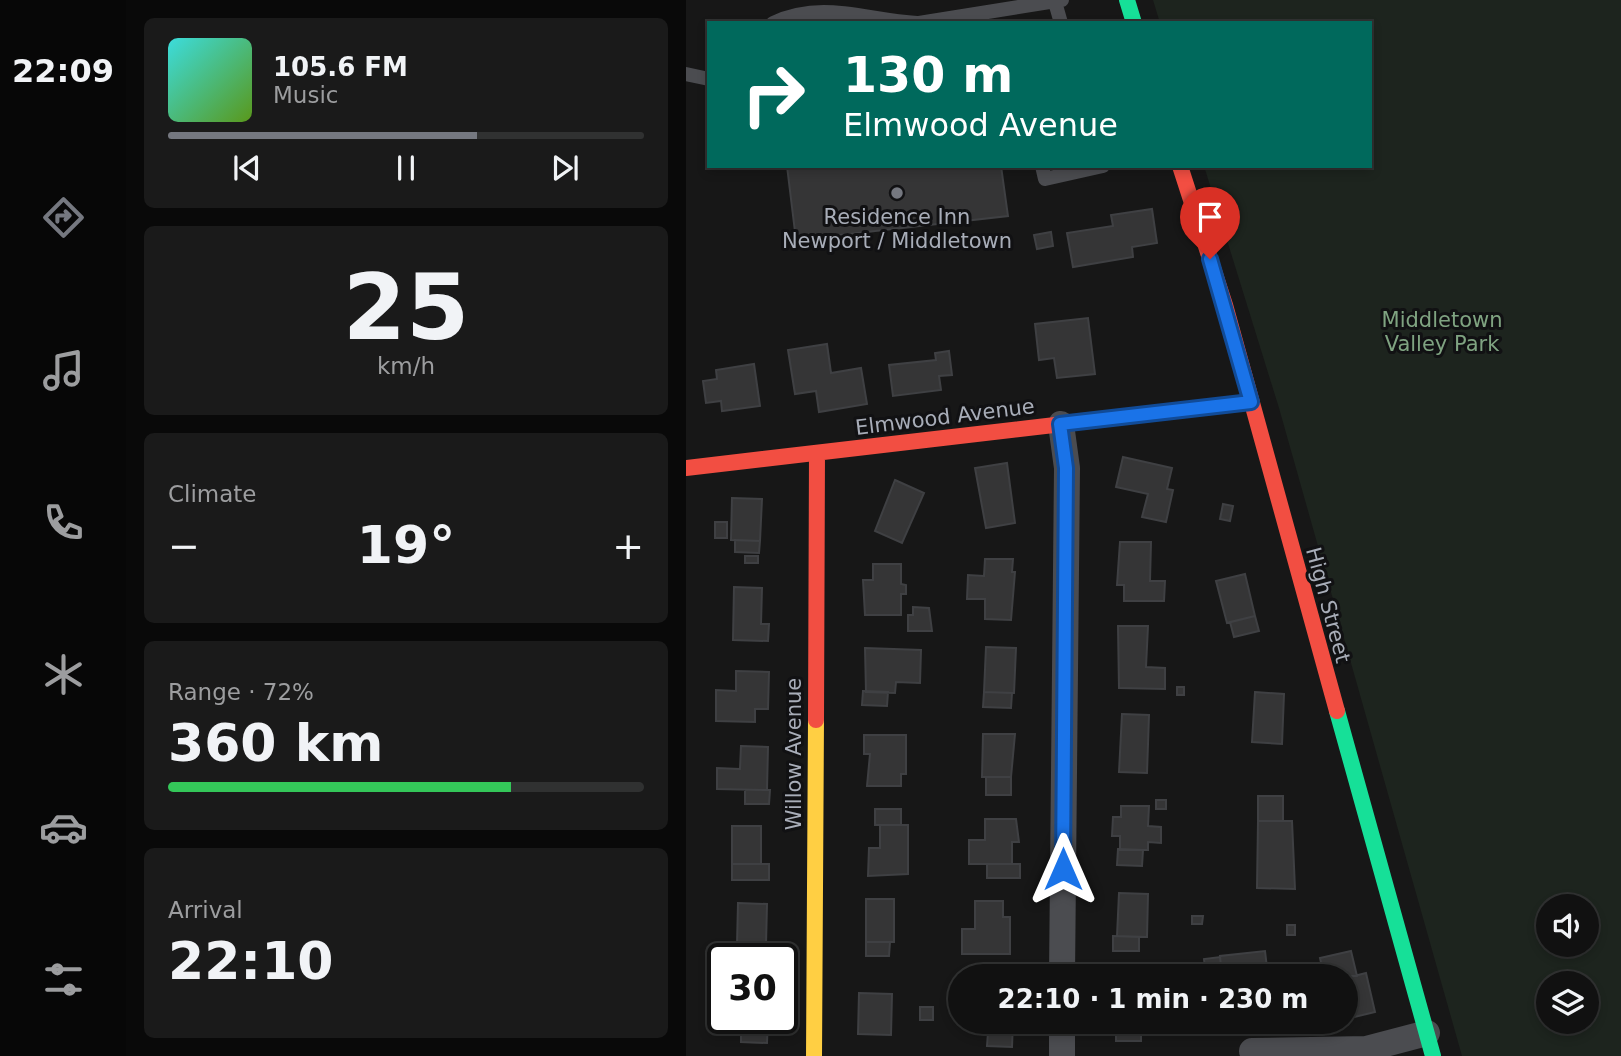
<!DOCTYPE html>
<meta charset="utf-8">
<style>
:root{--surface:#111;--page:#1a1a1a;--text:#f1f3f6;--muted:#9c9d9f;--line:#303131;--accent:#757880}
body{margin:0;font-family:"DejaVu Sans",sans-serif;background:var(--page);color:var(--text);height:100vh;display:flex;flex-direction:column;font-size:26px;white-space:nowrap}
*{box-sizing:border-box;margin:0}
p{font-size:23px;color:var(--muted)}
.icon{flex:none;width:38px;height:38px;fill:none;stroke:currentColor;stroke-width:2;stroke-linecap:round;stroke-linejoin:round}
.map{position:relative;flex:1;overflow:hidden}
.drawer{display:flex;flex-direction:column;gap:18px;padding:18px;background:#090909;width:560px}
.drawer>*{flex:none}
.hud{position:absolute;left:21px;top:21px;width:665px;height:147px;border-radius:0px;box-shadow:0 4px 10px #0003,0 0 0 2px var(--line);background:#00695c;color:#fff;overflow:hidden}
.buttons{position:absolute;left:850px;top:894px;display:grid;gap:14px}
.buttons a{display:grid;place-items:center;width:63px;height:63px;border-radius:50%;background:var(--surface);box-shadow:0 4px 10px #0003,0 0 0 2px var(--line);font-size:35px}
.speed{position:absolute;left:21px;top:943px;display:flex;gap:14px;font-size:35px;font-weight:700;text-align:center}
.speed>*{display:grid;place-content:center;width:91px;height:91px;border-radius:50%;background:var(--surface);box-shadow:0 4px 10px #0003,0 0 0 2px var(--line);line-height:1}
.speed .limit{border:4px solid #111;border-radius:10px;background:#fff;color:#111}
.pin{position:absolute;display:grid;place-items:center;width:60px;height:60px;color:#fff;margin:-72px -30px;border-radius:50% 50% 50% 0;rotate:-45deg;box-shadow:0 0 7px #0007}
.pin .icon{rotate:45deg}
.me{position:absolute;width:77px;margin:-38px;rotate:0deg;stroke-linejoin:round;filter:drop-shadow(0 0 5px #0008)}
.turn{display:flex;align-items:center;gap:24px;height:147px;padding:0 21px;font-size:32px}
.turn .icon{width:91px;height:91px;stroke-width:2.5}
.turn b{display:block;font-size:49px;line-height:60px}
.big{font-size:52px;font-weight:700;line-height:1.1}
.drawer .tile{flex:1;display:flex;flex-direction:column;justify-content:center;gap:10px;min-width:0;padding:0 24px;border-radius:10px;background:var(--page)}
.drawer .dial{align-items:center;gap:0}
.dial b{font-size:91px;line-height:1}
.song{display:flex;align-items:center;gap:21px}
.cover{width:84px;height:84px;border-radius:10px;background:linear-gradient(135deg,hsl(180 70% 55%),hsl(90 70% 35%))}
.played{height:7px;border-radius:4px;background:linear-gradient(90deg,var(--accent) 65%,var(--line) 65%)}
.keys{display:flex;justify-content:space-around;direction:ltr}
.heat{display:flex;justify-content:space-between;align-items:center;font-size:38px;direction:ltr}
.charge{height:10px;border-radius:5px;background:linear-gradient(90deg,#34c759 72%,var(--line) 0)}
.trip{position:absolute;left:262px;top:964px;width:410px;height:70px;border-radius:35px;background:var(--surface);box-shadow:0 4px 10px #0003,0 0 0 2px var(--line);font-weight:700;line-height:70px;text-align:center}
main{display:flex;flex:1;min-height:0}
.dock{display:flex;flex-direction:column;width:126px;justify-content:space-around;align-items:center;background:#070707;color:var(--muted)}
.dock .icon{width:49px;height:49px}
.dock .selected{color:var(--accent)}
.dock b{font-size:32px;color:var(--text)}
.map>svg:first-child{display:block}
</style>
<main>
<nav class="dock">
<b>22:09</b>
<svg class="icon selected" aria-label="directions" viewBox="0 0 24 24"><path d="M12 3l9 9-9 9-9-9zM9 14v-3h6M13 9l2 2-2 2"/></svg>
<svg class="icon" aria-label="music" viewBox="0 0 24 24"><path d="M9 18V5l10-2v13"/><circle cx="6" cy="18" r="3"/><circle cx="16" cy="16" r="3"/></svg>
<svg class="icon" aria-label="phone" viewBox="0 0 24 24"><path d="M5 4h4l2 5-3 2q2 4 5 5l2-3 5 2v4C11 20 4 13 5 4z"/></svg>
<svg class="icon" aria-label="climate" viewBox="0 0 24 24"><path d="M12 3v18M4 7l16 10M4 17L20 7"/></svg>
<svg class="icon" aria-label="car" viewBox="0 0 24 24"><path d="M5 17H2v-5l4-1 3-4h7l3 4 3 1v5h-3M9 17h6M6 11h13"/><circle cx="7" cy="17" r="2"/><circle cx="17" cy="17" r="2"/></svg>
<svg class="icon" aria-label="filters" viewBox="0 0 24 24"><path d="M4 7h16M4 17h16"/><circle cx="9" cy="7" r="2"/><circle cx="15" cy="17" r="2"/></svg>
</nav>
<section class="drawer">
<div class="tile">
<div class="song"><i class="cover"></i><div><b>105.6 FM</b><p>Music</p></div></div>
<div class="played"></div>
<div class="keys"><svg class="icon" aria-label="previous" viewBox="0 0 24 24"><path d="M18 5L8 12l10 7zM5 5v14"/></svg><svg class="icon" aria-label="pause" viewBox="0 0 24 24"><path d="M8 5v14M16 5v14"/></svg><svg class="icon" aria-label="next" viewBox="0 0 24 24"><path d="M6 5l10 7-10 7zM19 5v14"/></svg></div>
</div>
<div class="tile dial"><b>25</b><p>km/h</p></div>
<div class="tile"><p>Climate</p>
<div class="heat"><a>−</a><b class="big">19°</b><a>+</a></div>
</div>
<div class="tile"><p>Range · 72%</p><b class="big">360 km</b><div class="charge"></div></div>
<div class="tile"><p>Arrival</p><b class="big">22:10</b></div>
</section>
<div class="map">
<svg width="935" height="1056" viewBox="0 0 935 1056">
<rect width="100%" height="100%" fill="#171717"/>
<path fill="#1d241e" fill-rule="evenodd" d="M467,0H935V1056H776L593,408L518,166H684V23H474ZM863,906H901V945H863ZM863,984H901V1022H863Z"/>
<path fill="#353536" stroke="#3f4043" stroke-width="2" d="M101,166H156L155,169L185,166H315L322,216L110,240Z
M466,209L471,243L446,247L447,257L387,267L381,233L427,226L425,215Z
M365,232L367,246L351,249L348,235Z
M402,318L409,374L371,378L368,358L353,360L349,324Z
M141,344L145,373L175,368L181,404L133,412L130,391L109,394L102,350Z
M263,351L266,375L253,376L255,390L207,396L203,365L250,360L249,353Z
M68,364L74,406L36,411L35,401L20,403L17,381L31,379L30,370Z
M437,457L486,468L481,489L487,490L480,522L456,517L462,494L430,487Z
M321,463L329,523L300,528L289,468Z
M209,480L238,493L216,543L189,531Z
M46,498L76,499L74,541L45,540Z
M537,504L547,506L544,521L534,519Z
M29,522H41V538H29Z
M49,540L74,541L73,553L49,552Z
M434,542H465L464,581H479L478,601H438V585H431Z
M59,556H72V563H59Z
M299,559H327L326,572H329L325,620L299,619V599H281L282,575L298,576Z
M187,564H215V584L220,585V594H215V615H179L177,580H187Z
M559,574L569,616L541,623L530,581Z
M48,587L76,588L75,624H83L82,641L47,640Z
M227,607L243,608L246,631H222V615H227Z
M569,616L573,631L548,637L544,622Z
M432,626H462L460,667L479,668V689L433,688Z
M300,647L330,648L328,693L298,692Z
M179,648L235,650L234,683L210,682L209,693L180,692Z
M50,671L83,672L82,709H69V722L30,721V690L50,691Z
M491,687H498V695H491Z
M177,691L202,692L201,706L176,705Z
M298,692L326,693L325,708L297,707Z
M569,692L598,694L596,744L566,742Z
M436,714L463,715L461,773L433,772Z
M297,734H329L325,777H296Z
M178,735H220V774H215V786H181L184,754H178Z
M55,746L82,747L81,790L31,789V768L54,769Z
M300,777H325V795H300Z
M59,790H84L83,804H59Z
M572,796H597V821H572Z
M470,800H480V809H470Z
M435,806H463L462,826L475,827V843L462,842V850H434V836H426L427,817H435Z
M189,809H215V825H189Z
M299,819H330L333,842H326V864H283V840H299Z
M572,821H606L609,889L571,888Z
M194,825H222V874L182,876L183,848H194Z
M46,826H75V864H46Z
M432,849L457,850L456,866L431,865Z
M46,864H83V880H46Z
M301,864H334V878H301Z
M433,893L462,894L461,937L431,936Z
M180,899H208V942H180Z
M289,901H317V917H324V954H276V929H289Z
M52,903L81,904L80,945H51Z
M506,916H517L516,924H506Z
M601,925H609V935H601Z
M427,936L453,937V951H427Z
M180,942H204L203,956H180Z
M54,945H80V959H54Z
M579,951L582,976H536L534,956Z
M665,951L671,976H638L634,958Z
M534,957L536,976H520L518,959Z
M680,973L689,1012L660,1019V978Z
M33,989H37V1006H32Z
M173,993L206,994L205,1035L172,1034Z
M234,1007H247V1020H234Z
M55,1018H82L81,1043L55,1042Z
M297,1022H327L326,1047L301,1046L302,1032H297Z
M430,1022H461V1027L430,1026Z
M430,1026H455V1041H430Z"/>
<g fill="none" stroke-linecap="round" stroke-linejoin="round">
<path stroke="#4b4c50" stroke-width="14" d="M369,2L375,23
M87,23C137,0 179,20 231,23
M233,23L376,0
M0,74L23,79
M356,166L359,179L417,166"/>
<path stroke="#4b4c50" stroke-width="26" d="M375,424L381,468L376,976
M566,1051L680,1049L741,1033
M376,1056V1022"/>
<path stroke="#16e098" stroke-width="16" d="M441,0L448,23
M651,711L747,1056"/>
<path stroke="#ffcf43" stroke-width="16" d="M128,1056L130,720"/>
<path stroke="#f24e42" stroke-width="16" d="M494,166L539,305L651,711
M0,468L565,402
M130,720L131,453"/>
</g>
<g fill="none" stroke-linecap="round" stroke-linejoin="round">
<defs>
<path id="route" d="M377,869L380,468L374,424L565,402L524,259"/>
</defs>
<use href="#route" stroke="#114b97" stroke-width="18"/>
<use href="#route" stroke="#1a73e8" stroke-width="12"/>
</g>
<circle fill="#757880" stroke="#111113" stroke-width="2.5" cx="211" cy="193" r="7"/>
<g text-anchor="middle" stroke-width="6" stroke-linejoin="round" paint-order="stroke">
<g font-size="21" fill="#a8adb8" stroke="#111113">
<text x="211" y="224">Residence Inn<tspan x="211" dy="24">Newport / Middletown</tspan></text>
</g>
<g font-size="21" fill="#7fa381" stroke="#111113">
<text x="756" y="327">Middletown<tspan x="756" dy="24">Valley Park</tspan></text>
</g>
<g font-size="21" fill="#a8adb8" stroke="#111113">
<text transform="translate(259 417) rotate(-7)" y="7">Elmwood Avenue</text>
<text transform="translate(642 605) rotate(75)" y="7">High Street</text>
<text transform="translate(108 754) rotate(-90)" y="7">Willow Avenue</text>
</g>
</g>
</svg>
<div class="buttons">
<a><svg class="icon" aria-label="sound" viewBox="0 0 24 24"><path d="M4 9h4l5-4v14l-5-4H4zM17 9q2 3 0 6"/></svg></a>
<a><svg class="icon" aria-label="layers" viewBox="0 0 24 24"><path d="M12 4l9 5-9 5-9-5zM3 14l9 5 9-5"/></svg></a>
</div>
<div class="speed"><div class="limit">30</div></div>
<div class="pin" style="left:524px;top:259px;background:#d93025"><svg class="icon" aria-label="arrive" viewBox="0 0 24 24"><path d="M6 21V4h12l-3 4 3 4H6"/></svg></div>
<svg class="me" style="left:377px;top:869px" viewBox="-20 -20 40 40"><path d="M0-17L14 15 0 8-14 15z" fill="#1a73e8" stroke="#fff" stroke-width="4"/></svg>
<div class="trip">22:10 · 1 min · 230 m</div>
<div class="hud">
<div class="turn"><svg class="icon" aria-label="right" viewBox="0 0 24 24"><path d="M7 20v-9h11M14 6l5 5-5 5"/></svg><div><b>130 m</b>Elmwood Avenue</div></div>
</div>
</div>
</main>
